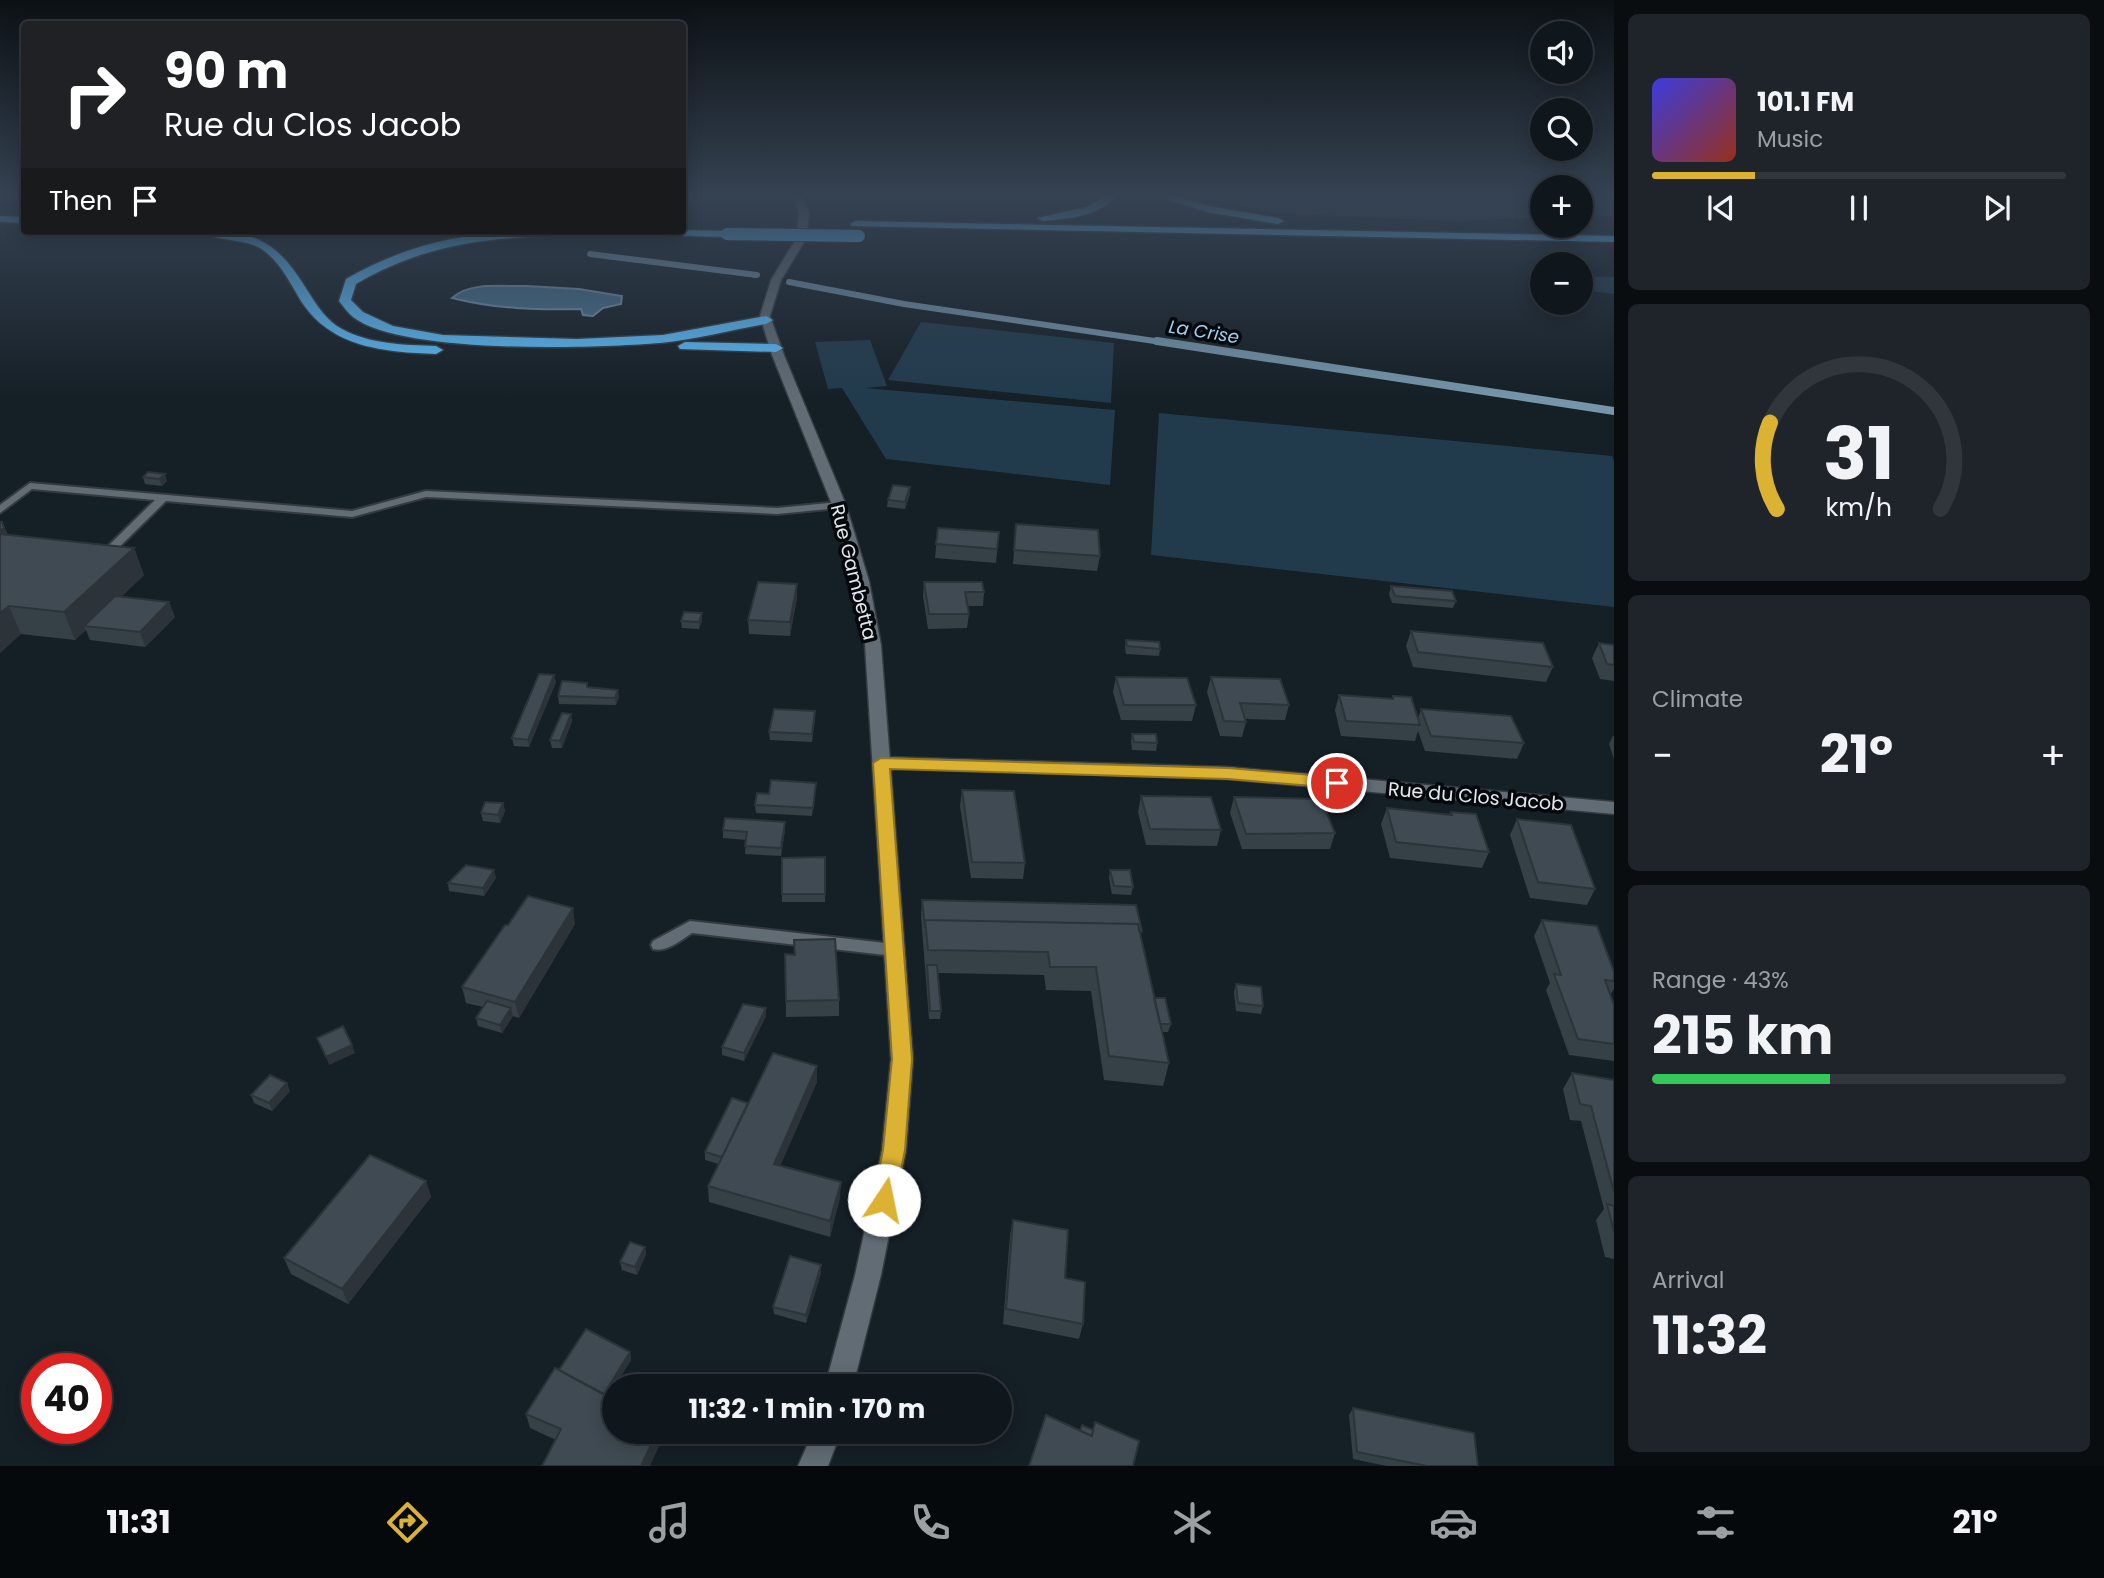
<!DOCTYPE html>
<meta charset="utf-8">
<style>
:root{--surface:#10171c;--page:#1e2429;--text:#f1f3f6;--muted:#9c9fa3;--line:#30363b;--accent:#dcb233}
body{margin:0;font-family:Poppins,sans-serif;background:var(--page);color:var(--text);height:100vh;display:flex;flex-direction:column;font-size:26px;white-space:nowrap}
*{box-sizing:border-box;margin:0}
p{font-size:23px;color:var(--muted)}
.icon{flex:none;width:38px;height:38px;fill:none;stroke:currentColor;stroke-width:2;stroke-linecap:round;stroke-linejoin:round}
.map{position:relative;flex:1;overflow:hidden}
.sheet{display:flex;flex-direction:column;gap:14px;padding:14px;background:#090d0f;width:490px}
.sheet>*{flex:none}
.banner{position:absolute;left:21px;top:21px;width:665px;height:214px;border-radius:7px;box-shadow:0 4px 18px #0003,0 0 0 2px var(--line);background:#202124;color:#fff;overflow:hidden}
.controls{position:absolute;left:1530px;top:21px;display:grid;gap:14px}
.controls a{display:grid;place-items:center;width:63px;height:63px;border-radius:50%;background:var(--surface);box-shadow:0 4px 18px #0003,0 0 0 2px var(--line);font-size:35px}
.speed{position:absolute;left:21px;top:1353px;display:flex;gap:14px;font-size:35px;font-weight:700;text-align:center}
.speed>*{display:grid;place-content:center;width:91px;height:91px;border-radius:50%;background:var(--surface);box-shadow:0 4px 18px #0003,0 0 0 2px var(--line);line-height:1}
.speed .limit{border:10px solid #d22;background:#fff;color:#111}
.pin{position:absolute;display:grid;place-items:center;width:60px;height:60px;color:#fff;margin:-30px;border:4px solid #fff;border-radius:50%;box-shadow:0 2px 7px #0007}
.me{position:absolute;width:77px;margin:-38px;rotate:11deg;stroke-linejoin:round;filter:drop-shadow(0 0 5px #0008)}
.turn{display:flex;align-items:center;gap:24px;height:147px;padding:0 28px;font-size:32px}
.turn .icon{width:91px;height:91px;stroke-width:2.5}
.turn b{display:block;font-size:49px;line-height:60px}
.then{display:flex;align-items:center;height:66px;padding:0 28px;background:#0003;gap:14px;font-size:26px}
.big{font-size:52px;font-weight:700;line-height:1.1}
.sheet .tile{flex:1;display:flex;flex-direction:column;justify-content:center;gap:10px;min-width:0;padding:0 24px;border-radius:10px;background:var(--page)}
.sheet .dial{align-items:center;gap:0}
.dial svg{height:182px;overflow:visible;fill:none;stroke:var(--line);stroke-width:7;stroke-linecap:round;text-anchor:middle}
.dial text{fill:var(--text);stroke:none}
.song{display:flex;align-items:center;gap:21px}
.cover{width:84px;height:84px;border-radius:10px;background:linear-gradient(135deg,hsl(240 70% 55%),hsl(10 70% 35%))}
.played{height:7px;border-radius:4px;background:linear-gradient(90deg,var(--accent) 25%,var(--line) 25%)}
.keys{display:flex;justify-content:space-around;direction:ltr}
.heat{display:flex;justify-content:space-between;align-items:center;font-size:38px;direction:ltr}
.charge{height:10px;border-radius:5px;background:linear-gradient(90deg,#34c759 43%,var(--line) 0)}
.trip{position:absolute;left:602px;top:1374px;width:410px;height:70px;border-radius:35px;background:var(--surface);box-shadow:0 4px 18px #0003,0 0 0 2px var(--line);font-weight:700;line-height:70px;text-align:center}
.tabs{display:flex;height:112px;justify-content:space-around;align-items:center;background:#06090b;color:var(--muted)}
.tabs .icon{width:49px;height:49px}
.tabs .on{color:var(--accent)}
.tabs b{font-size:32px;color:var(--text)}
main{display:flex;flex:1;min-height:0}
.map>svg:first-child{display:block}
</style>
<main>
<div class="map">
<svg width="1614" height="1466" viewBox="0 0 1614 1466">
<rect width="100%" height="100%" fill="#151f26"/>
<path fill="#213b4d" d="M1189,194H1542V217L1457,221L1277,213Z
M1580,194H1614V217L1580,216Z
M1580,276L1614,277V294L1584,290L1580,287Z
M921,322L1114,343L1111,403L888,380Z
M870,340L887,386L865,388L1115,410L1110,485L886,459L842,388L828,389L815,342Z
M1159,413L1612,456L1614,461V607L1151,555Z"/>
<path fill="#48728e" stroke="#7695aa" stroke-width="2" d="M527,286L579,289L622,296L621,304L603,308L593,316L583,315L581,309C537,310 495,309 452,298C470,281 504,287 527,286Z"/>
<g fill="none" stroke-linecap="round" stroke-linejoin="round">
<path stroke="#7695aa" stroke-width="6" d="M590,254L757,275
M789,282L904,304L1168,343"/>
<path stroke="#7695aa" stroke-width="8" d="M1157,341L1614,411"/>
<defs>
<path id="lane" d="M30,483L352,511L426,491L777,508L839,502L845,505L839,508L777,514L426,497L352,517L166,501L111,555H103V551L155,500L32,489L0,513V505Z
M690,921L894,944L900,946L902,950L900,954L894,956L692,933C681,940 666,953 653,949L651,945L653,941Z"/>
<path id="street" d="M882,757L1228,767L1614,802V814L1228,779L876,767L873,763Z"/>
<path id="secondary" d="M794,194H802L809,214L806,239L781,280L770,316L784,355L846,505L869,581L881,645L913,1059L906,1150L881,1275L853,1386H825L855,1275L882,1150L891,1059L865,645L853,581L832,505L772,355L760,316L771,280L796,239L799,214Z
M813,1432H841L828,1466H798Z"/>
<path id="highway" d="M1108,194H1118C1100,217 1070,218 1043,221L1037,218L1087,207Z
M1153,194H1168L1209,206L1278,218L1284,221L1278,224L1207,212Z
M0,216L24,217V223L0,222Z
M856,221L1614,236V242L852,226L850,224Z
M682,230L727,231L733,234L727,237L601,234L595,231Z
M201,231C260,231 279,244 309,293C318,307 327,321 342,329C369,344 405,345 436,346L443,350L436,354C385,352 331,348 301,301C290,283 281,263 263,250C244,237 218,243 201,231Z
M595,231L589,234C500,238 435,238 356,284L351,300L363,312L393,326L443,335L577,339L663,335L766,316L773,320L766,324C731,330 695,340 660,343C596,348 402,355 353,317C348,313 343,306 339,301L346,279C432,230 499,231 595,231Z
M685,342L776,344L783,348L776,352L680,349L678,346Z"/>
</defs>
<use href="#lane" stroke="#343a40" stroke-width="4"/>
<use href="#street" stroke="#343a40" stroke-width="3"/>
<use href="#secondary" stroke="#343a40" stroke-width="3"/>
<use href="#highway" stroke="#343a40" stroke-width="3"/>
<use href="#lane" fill="#616c75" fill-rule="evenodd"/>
<use href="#street" fill="#616c75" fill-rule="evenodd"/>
<use href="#secondary" fill="#616c75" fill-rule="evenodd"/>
<use href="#highway" fill="#5dbffe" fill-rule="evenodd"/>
<defs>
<path id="highway-bridge" d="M727,234L859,236"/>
</defs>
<use href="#highway-bridge" stroke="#343a40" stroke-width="14" stroke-linecap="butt"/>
<use href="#highway-bridge" stroke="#5dbffe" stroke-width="12"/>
</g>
<path fill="#364047" d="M148,472L167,481L162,486L145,484L143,477Z
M910,494L905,509L887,507L888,500Z
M0,522H2L8,535L134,548L144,575L121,597L169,602L175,617L145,647L90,640L86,630L75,640L21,634L0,653Z
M1016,524L1100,556L1097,571L1013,564Z
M938,528L999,532L996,563L935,558Z
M924,582L984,592L983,606H967L969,614L967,628L928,629L923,596Z
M1391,586L1456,601L1453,608L1392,603L1389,594Z
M797,598L790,636L749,634L748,620Z
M702,613V621L699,629L682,628L681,621Z
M1411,631L1553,667L1546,682L1413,667L1406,646Z
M1126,640L1160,649L1159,656L1126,654L1125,647Z
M1599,643L1614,645V681L1600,679L1592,658Z
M1116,677L1196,705L1192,721L1121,720L1113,692Z
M1211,677L1289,705L1285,720L1245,719L1246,722L1242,737L1220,736L1207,692Z
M556,682L529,747L514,746L512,738Z
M588,687L619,697L616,705L559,704L558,696Z
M1339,695L1392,699L1393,696L1418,718L1421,709L1524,743L1517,759L1425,751L1418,731L1415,741L1341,736L1335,710Z
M571,714L572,721L562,748H552L550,740Z
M815,719L812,742L770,740L769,732Z
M1132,734L1157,743L1156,751L1132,750L1131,741Z
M1613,736H1614V759L1609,744Z
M816,783L812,816L756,813L755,805L769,794Z
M962,790L1025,863L1023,879L971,878L960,806Z
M1141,796L1221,830L1217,846L1146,845L1138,812Z
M1234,797L1335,833L1330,849H1242L1230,813Z
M503,803L505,811L500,823L483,821L481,813Z
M1387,808L1450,814L1451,812L1489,852L1482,868L1390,858L1381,824Z
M1517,819L1595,889L1587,905L1530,898L1510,835Z
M723,830H785L781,856L745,854L746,840L723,838Z
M825,857V902H782V858Z
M1110,870L1133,887L1131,895L1112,894L1109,878Z
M496,878L484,896L449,891L448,883Z
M922,900L1142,931L1140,937L1154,998L1171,1024L1168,1032H1162L1169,1063L1163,1086L1104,1080L1091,991L1046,990L1044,975L938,973L941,1011L940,1019H929L921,916Z
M1542,920L1614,972V989L1610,995L1614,1005V1061L1569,1055L1546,990L1550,983L1534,936Z
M575,924L519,1018L513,1016L502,1033L478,1026L476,1018L483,1007L466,1003L462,987L508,925Z
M794,940L839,1000V1016L786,1017L785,954L794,955Z
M1236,984L1263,1006L1261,1014L1236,1011L1234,992Z
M766,1008V1016L744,1061L722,1055V1047Z
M817,1066V1082L780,1166L840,1197L830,1237L709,1202L708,1186L719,1164L705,1160V1152L748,1103Z
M1572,1073L1614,1080V1259L1605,1257L1596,1220L1604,1209L1581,1121L1570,1120L1563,1089Z
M290,1091L272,1111L254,1103L251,1095Z
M426,1181L431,1197L348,1304L291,1274L284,1258Z
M1013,1220L1065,1278L1083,1324L1079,1339L1003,1324L1010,1235Z
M645,1247L646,1254L637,1275L622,1270L620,1262Z
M821,1273L806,1323L774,1314L773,1307Z
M630,1352L631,1360L608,1397L662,1440H556L530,1428L526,1414L559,1370Z
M1353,1408L1478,1466H1387L1353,1459L1349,1415Z"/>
<path fill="#2c3439" d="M165,474L167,481L162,486L159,479Z
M910,487V494L905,509V502Z
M2,522L16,555L0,542V531Z
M134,548L144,575L90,626H84L86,630L75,640L64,612Z
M797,584V598L790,636V622Z
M169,602L175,617L145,647L140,632Z
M9,606L21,634L0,653V613Z
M702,613V621L699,629V622Z
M554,675L556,682L529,747L528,740Z
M618,690L619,697L616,705L615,698Z
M571,714L572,721L562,748L560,741Z
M503,803L505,811L500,823L498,815Z
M785,822V830L781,856V848Z
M494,870L496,878L484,896L483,888Z
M573,908L575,924L519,1018L515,1002Z
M511,1008L513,1016L502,1033L500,1025Z
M766,1008V1016L744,1061V1053Z
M352,1045L355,1053L329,1065L326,1057Z
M817,1066V1082L774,1180V1164Z
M287,1083L290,1091L272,1111L269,1103Z
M426,1181L431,1197L348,1304L342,1289Z
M841,1182L840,1197L830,1237V1221Z
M645,1247L646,1254L637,1275L635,1267Z
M821,1265V1273L806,1323V1315Z
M630,1352L631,1360L602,1407L600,1399Z
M657,1432H661L662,1440L650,1466H642V1464Z"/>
<path fill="#3f4a52" stroke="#2c3439" stroke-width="2" d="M148,472L165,474L159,479L143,477Z
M893,485L910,487L905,502L888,500Z
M0,522H2L4,528L0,531Z
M1016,524L1098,530L1100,556L1014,550Z
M938,528L999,532L997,549L936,544Z
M0,534L134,548L64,612L9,606L0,613Z
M758,582L797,584L790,622L748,620Z
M924,582H982L984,592H965L969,614H929Z
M1391,586L1452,591L1456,601L1395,596Z
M115,596L169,602L140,632L84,626Z
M684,612L702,613L699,622L681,621Z
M1411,631L1543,643L1553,667L1418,652Z
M1126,640L1159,642L1160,649L1127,646Z
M1599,643L1614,645V665L1607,664Z
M539,674L554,675L528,740L512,738Z
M1116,677L1187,678L1196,705H1124Z
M1211,677L1280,679L1289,705L1240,703L1246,722L1224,721Z
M562,681L587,683V687L618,690L615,698L558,696Z
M1339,695L1393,699V696L1411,697L1420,725L1346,721Z
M774,709L815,711L812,734L769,732Z
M1421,709L1511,716L1524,743L1431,736Z
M562,713L571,714L560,741L550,740Z
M1132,734H1156L1157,743L1134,742Z
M771,780L816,783L813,808L755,805L757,793L769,794Z
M962,790L1014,791L1025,863L972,862Z
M1141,796L1211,797L1221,830L1150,829Z
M1234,797L1321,799L1335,833L1246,834Z
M485,802L503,803L498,815L481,813Z
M1387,808L1452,815L1451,812L1476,814L1489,852L1396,842Z
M725,818L785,822L781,848L745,846L747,832L723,830Z
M1517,819L1571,825L1595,889L1538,882Z
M825,857V894H782V858Z
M466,865L494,870L483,888L448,883Z
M1110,870H1130L1133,887L1114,886Z
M528,896L573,908L515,1002L462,987L505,925H508Z
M922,900L1136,905L1142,931H1139L1138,924L925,920V928Z
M925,920L1138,924L1169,1063L1109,1056L1096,967H1050L1048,952L928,950Z
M1542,920L1597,926L1614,972V981L1605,980L1614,1005V1044L1578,1039L1554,974L1561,975Z
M835,939L839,1000L786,1001L785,954L795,955L794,940Z
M927,965H937L941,1011H930Z
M1236,984L1261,987L1263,1006L1238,1003Z
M1154,998H1165L1171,1024H1160Z
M487,1001L511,1008L500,1025L476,1018Z
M743,1004L766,1008L744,1053L722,1047Z
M343,1026L352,1045L326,1057L317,1038Z
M773,1053L817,1066L774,1164L841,1182L830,1221L708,1186Z
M1572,1073L1614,1080V1192L1591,1106L1580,1104Z
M270,1075L287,1083L269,1103L251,1095Z
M732,1098L748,1103L722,1157L705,1152Z
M370,1155L426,1181L342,1289L284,1258Z
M1607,1204L1614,1206V1232Z
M1013,1220L1068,1230L1065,1278L1085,1282L1083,1324L1006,1309Z
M630,1242L645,1247L635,1267L620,1262Z
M790,1256L821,1265L806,1315L773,1307Z
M586,1329L630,1352L604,1394L559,1370Z
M555,1368L614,1400V1432H657L642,1464L646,1466H542L561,1429L526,1414Z
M1353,1408L1474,1433L1478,1466H1427L1357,1452Z
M1046,1415L1092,1436L1095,1422L1139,1441L1133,1466H1029Z
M1082,1425L1093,1430L1092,1436L1080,1431Z"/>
<linearGradient id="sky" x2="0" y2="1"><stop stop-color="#0c1115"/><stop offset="0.49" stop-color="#354252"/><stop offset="1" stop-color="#354252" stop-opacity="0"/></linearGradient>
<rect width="1614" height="399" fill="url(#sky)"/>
<path fill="#dcb233" stroke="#8f7421" stroke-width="2" d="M881,758L1228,768L1337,777L1345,783L1337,788L1228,779L890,769L912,1059L905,1150L895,1200L892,1207L884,1210L876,1207L873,1200L883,1150L892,1059L873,763Z"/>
<g text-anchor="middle" stroke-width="7" stroke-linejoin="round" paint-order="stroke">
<g font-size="18" font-style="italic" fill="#9cd1f6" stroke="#05080b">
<text transform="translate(1204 332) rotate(9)" y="6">La Crise</text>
</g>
<g font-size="19" fill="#e2e8ed" stroke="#05080b">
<text transform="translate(854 572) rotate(76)" y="7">Rue Gambetta</text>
<text transform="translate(1476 796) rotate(5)" y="7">Rue du Clos Jacob</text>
</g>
</g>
</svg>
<div class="controls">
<a><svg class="icon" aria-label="sound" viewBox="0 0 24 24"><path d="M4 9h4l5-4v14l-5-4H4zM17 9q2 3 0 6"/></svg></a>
<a><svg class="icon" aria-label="search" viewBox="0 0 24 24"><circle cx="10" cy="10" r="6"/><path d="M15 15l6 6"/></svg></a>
<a>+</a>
<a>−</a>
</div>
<div class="speed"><div class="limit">40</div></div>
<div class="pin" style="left:1337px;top:783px;background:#d93025"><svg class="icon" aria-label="arrive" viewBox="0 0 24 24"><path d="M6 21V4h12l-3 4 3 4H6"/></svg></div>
<svg class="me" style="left:884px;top:1200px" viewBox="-20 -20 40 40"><circle r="19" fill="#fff"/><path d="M0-13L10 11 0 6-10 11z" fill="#dcb233"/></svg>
<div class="trip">11:32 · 1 min · 170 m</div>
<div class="banner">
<div class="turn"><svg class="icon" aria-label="right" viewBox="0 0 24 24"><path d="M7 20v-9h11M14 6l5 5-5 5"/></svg><div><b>90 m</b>Rue du Clos Jacob</div></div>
<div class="then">Then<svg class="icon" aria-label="arrive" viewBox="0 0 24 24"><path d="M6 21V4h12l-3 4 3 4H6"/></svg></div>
</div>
</div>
<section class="sheet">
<div class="tile">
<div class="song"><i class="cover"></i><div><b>101.1 FM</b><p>Music</p></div></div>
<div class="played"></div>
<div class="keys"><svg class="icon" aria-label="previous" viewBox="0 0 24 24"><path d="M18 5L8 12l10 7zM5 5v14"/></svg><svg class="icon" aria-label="pause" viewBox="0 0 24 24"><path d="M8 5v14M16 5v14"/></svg><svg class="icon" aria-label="next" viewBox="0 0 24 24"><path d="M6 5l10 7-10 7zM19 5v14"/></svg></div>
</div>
<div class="tile dial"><svg viewBox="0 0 100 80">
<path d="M14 69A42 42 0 1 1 86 69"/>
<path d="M14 69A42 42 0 0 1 11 31" stroke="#dcb233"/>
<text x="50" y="56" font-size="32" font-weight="700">31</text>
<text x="50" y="72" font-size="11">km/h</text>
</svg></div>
<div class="tile"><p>Climate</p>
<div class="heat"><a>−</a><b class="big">21°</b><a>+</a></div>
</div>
<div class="tile"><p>Range · 43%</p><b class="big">215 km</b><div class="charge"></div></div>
<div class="tile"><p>Arrival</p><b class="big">11:32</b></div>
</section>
</main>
<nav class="tabs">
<b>11:31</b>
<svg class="icon on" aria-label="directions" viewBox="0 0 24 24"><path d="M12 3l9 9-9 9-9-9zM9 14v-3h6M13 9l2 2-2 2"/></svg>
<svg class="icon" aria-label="music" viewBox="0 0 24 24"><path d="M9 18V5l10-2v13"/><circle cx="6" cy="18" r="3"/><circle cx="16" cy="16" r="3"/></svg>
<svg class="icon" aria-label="phone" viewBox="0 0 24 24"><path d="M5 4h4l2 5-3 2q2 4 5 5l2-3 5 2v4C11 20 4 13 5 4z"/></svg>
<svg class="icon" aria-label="climate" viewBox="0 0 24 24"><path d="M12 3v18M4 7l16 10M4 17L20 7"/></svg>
<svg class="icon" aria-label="car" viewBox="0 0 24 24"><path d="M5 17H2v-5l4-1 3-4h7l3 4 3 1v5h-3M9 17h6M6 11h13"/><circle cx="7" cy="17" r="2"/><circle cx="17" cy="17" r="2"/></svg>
<svg class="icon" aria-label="filters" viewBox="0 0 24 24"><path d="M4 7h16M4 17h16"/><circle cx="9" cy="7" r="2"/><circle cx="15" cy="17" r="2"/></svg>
<b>21°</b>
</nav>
